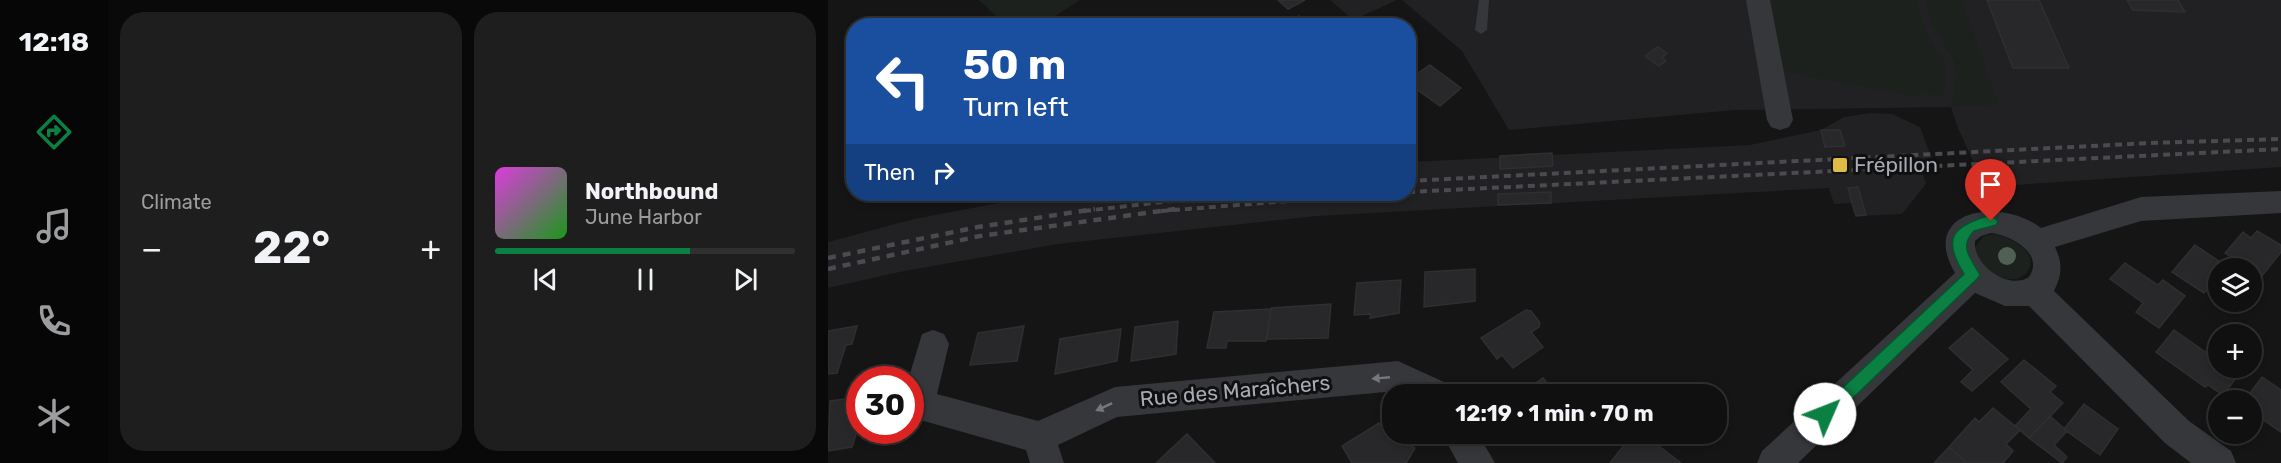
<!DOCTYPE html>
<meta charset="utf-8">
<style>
:root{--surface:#101010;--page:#1e1e1e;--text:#f1f3f6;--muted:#9c9d9f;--line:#303030;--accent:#0b8043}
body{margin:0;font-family:Rubik,sans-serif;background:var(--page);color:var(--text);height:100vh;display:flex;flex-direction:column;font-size:22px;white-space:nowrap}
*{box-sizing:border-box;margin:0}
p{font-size:20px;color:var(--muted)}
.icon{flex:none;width:33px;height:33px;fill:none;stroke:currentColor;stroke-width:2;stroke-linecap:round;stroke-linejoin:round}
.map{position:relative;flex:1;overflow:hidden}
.sheet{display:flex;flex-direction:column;gap:12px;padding:12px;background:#090909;width:720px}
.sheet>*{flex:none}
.banner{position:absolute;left:18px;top:18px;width:570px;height:183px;border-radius:24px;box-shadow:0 3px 9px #0003,0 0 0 2px var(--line);background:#1a4fa0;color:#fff;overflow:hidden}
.controls{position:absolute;left:1380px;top:258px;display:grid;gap:12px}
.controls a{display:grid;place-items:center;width:54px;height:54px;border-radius:50%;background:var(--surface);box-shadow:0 3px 9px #0003,0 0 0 2px var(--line);font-size:30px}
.speed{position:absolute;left:18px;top:366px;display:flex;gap:12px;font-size:30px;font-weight:700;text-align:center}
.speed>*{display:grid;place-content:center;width:78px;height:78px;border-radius:50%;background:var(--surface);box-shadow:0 3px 9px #0003,0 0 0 2px var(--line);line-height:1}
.speed .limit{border:9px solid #d22;background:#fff;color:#111}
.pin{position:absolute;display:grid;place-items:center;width:51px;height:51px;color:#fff;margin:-62px -26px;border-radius:50% 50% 50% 0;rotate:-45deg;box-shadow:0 0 6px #0007}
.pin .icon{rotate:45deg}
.me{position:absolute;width:66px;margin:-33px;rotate:46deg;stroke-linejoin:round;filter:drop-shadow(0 0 4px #0008)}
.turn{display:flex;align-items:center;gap:21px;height:126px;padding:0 18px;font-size:27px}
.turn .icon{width:78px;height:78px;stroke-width:2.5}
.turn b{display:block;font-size:42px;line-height:51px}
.then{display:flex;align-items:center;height:57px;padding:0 18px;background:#0003;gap:12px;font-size:22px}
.big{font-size:45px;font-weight:700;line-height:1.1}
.sheet .tile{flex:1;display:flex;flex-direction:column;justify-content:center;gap:9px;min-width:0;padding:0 21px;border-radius:24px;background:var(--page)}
.song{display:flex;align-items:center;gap:18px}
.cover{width:72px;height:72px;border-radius:9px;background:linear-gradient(135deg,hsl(300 70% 55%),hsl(120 70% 35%))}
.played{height:6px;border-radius:3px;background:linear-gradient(90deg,var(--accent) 65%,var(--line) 65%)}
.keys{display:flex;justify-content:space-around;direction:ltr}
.heat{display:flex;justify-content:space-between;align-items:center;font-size:33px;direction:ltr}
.sheet .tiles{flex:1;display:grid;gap:12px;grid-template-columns:repeat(2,1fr)}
.trip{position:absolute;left:554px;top:384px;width:345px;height:60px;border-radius:24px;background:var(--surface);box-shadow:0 3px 9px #0003,0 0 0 2px var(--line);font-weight:700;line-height:60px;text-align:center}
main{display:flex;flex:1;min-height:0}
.menu{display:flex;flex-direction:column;width:108px;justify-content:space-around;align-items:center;background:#060606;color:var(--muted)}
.menu .icon{width:42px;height:42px}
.menu .selected{color:var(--accent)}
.menu b{font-size:27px;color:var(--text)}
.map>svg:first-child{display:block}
</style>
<main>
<nav class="menu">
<b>12:18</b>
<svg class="icon selected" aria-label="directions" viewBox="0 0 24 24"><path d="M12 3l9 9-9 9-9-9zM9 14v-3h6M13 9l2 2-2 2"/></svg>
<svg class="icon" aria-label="music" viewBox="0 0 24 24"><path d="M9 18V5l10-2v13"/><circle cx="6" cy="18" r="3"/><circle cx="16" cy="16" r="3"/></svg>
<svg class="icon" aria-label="phone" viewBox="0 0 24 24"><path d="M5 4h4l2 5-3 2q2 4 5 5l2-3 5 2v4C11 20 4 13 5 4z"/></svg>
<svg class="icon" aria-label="climate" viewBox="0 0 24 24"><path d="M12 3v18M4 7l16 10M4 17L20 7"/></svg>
</nav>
<section class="sheet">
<div class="tiles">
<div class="tile"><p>Climate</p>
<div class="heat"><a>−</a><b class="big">22°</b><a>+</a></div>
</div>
<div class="tile">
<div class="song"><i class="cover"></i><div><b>Northbound</b><p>June Harbor</p></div></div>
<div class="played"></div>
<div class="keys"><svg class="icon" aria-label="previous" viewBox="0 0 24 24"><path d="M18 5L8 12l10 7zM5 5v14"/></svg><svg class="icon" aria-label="pause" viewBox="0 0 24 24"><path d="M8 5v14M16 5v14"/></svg><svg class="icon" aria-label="next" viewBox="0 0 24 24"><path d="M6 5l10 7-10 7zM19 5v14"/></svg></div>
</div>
</div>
</section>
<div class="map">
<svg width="1453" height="463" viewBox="0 0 1453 463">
<rect width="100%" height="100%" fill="#151516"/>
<path fill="#212123" d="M502,0H569L525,20Z
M574,0H1453V167L1157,187L1130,128L1123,107L907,110L681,130L634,51Z
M1042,113L1064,114L1092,127L1109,172H1094L1098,184L1074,214L1028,216L1024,203L1006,204L1001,188L489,216L230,244L76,271L0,288V242L86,219L176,202L229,194H580L581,162L922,145L993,130L1016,117Z"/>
<path fill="#1c211d" d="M151,0H252L213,25L178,26Z
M939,0H1088L1098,33L1118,64L1119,75L1114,97L1093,92L1092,97L951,71Z
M1098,0H1134L1170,104L1124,107L1128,77L1127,62L1104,25Z
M1165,234C1180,236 1214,252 1199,272C1189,286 1162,277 1153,266C1150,262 1148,253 1146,248L1156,236Z"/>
<path fill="#28282a" stroke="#2f2f32" stroke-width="1.5" d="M450,0H477L460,9Z
M1159,0H1211L1241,68H1185Z
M1299,0H1350L1357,12L1305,10Z
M471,16L477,21L469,26H455Z
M830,47L839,53L834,58L838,61L831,66L817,56Z
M602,65L633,88L612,106L580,83V80Z
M993,130H1012L1017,146L997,147Z
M724,153L725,166L672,169V156Z
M1030,187L1038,215L1028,216L1024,203L1020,188Z
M723,192V203L670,205V194Z
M1429,231L1453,245V252L1433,277L1397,253L1415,232L1423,238Z
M1367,245L1398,266L1390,268V276L1376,293L1344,272Z
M1297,263L1330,285L1335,280L1357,296L1331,328L1308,312L1315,303L1282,279Z
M647,269V301L596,307L597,272Z
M573,280L571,313L542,318L543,314L526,315L529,283Z
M503,304L500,338L439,339L443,308Z
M443,309L438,341H399L398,348H379L386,312Z
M698,310L703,311L712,323L711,327L703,332L715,347L685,368L674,355L669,359L653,338Z
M350,321L348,354L303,361L307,327Z
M29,326L24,344L18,345L9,373L0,374V331Z
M196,326L189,361L142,365L150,333Z
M1144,328L1180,359L1144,391L1133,382L1145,370L1121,348Z
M293,329L289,361L227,374L232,339Z
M1346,330L1390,361V368H1395L1409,377L1395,395L1380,385L1377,387L1328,352Z
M1196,360L1228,386L1222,392L1235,403L1201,438L1187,426L1203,409L1173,382Z
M1434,377L1453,390V432L1424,412V400H1417Z
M715,378L728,394H692Z
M32,397V422L24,447L0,451L2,401Z
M1256,404L1290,429L1272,455L1236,429Z
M1165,408L1192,430L1178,444L1185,451L1175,463H1139L1121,447L1147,418L1151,422Z
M1222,416L1239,431L1226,445L1239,457L1234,463L1201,438Z
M551,423L558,433L587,448L578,463H524L514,446Z
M359,434L387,463H328Z
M805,434H815L853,463H782Z
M1121,447L1139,463H1106Z"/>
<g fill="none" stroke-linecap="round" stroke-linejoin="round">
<path fill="#36373b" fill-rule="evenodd" d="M651,0H661L659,30L653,34L647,30Z"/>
<path fill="#36373b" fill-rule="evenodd" d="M918,0H942L965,120L961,127L952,130L943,127L939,120Z
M1453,191V213L1313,221L1227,247C1235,264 1234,275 1226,291L1361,421L1403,451L1408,463H1363L1337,443L1201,306H1177L1147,293L970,463H929L934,451L1127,273C1090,210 1172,196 1213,228L1313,197ZM1163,233C1182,235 1217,253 1201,277C1180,291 1144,264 1147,241L1153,236Z
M105,330L116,334L121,344L109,394L210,421L287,387L570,361L618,383L623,394H575L568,391L289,417L230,445L236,463H202L198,450L82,417V380H80L94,334Z
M614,434H650L667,463H630Z"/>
<path stroke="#4a4b50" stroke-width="4" stroke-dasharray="7 5" stroke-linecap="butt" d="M580,181L1322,143L1453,139
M580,192L1453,149
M256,211L404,194
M333,211L551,194"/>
<path stroke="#4a4b50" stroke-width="4.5" stroke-dasharray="8 7" stroke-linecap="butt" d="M0,258L150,227L267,209
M0,269L152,236L347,209"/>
</g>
<circle fill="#506054" cx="1179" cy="256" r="9"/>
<defs><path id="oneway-solid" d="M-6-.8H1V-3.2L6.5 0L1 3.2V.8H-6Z" transform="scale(1.5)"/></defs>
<g fill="#75777e">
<use href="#oneway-solid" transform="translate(553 378) rotate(175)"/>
<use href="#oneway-solid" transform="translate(276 407) rotate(155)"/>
</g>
<path fill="#0b8043" stroke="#07532c" stroke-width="1.5" d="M1163,215L1170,221L1168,225L1146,231C1130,248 1144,259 1152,275L1149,279L1003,419L997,422L992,419L989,414L992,409L1136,274C1113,237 1125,226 1163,215Z"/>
<rect fill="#dfba44" stroke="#101011" stroke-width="2" x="1004" y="157" width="16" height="16" rx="3"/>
<g text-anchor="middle" stroke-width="6" stroke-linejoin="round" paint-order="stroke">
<g font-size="21" fill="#a8abb5" stroke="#101011" text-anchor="start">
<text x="1026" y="172">Frépillon</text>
</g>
<g font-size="21" fill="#a8abb5" stroke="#101011">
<text transform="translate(407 391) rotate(-5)" y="7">Rue des Maraîchers</text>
</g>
</g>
</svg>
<div class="controls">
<a><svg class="icon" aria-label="layers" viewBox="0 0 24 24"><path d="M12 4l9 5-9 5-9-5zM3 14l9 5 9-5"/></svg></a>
<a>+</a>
<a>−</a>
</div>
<div class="speed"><div class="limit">30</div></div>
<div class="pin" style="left:1163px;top:221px;background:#d93025"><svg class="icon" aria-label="arrive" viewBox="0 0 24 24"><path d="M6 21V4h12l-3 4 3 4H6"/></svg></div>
<svg class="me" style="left:997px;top:414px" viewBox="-20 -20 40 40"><circle r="19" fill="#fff"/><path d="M0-13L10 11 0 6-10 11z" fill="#0b8043"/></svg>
<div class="trip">12:19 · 1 min · 70 m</div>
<div class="banner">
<div class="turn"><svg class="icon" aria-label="left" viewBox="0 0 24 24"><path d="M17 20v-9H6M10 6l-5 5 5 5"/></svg><div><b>50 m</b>Turn left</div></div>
<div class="then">Then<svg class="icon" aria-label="right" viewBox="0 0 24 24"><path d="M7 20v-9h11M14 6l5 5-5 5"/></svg></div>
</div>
</div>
</main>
